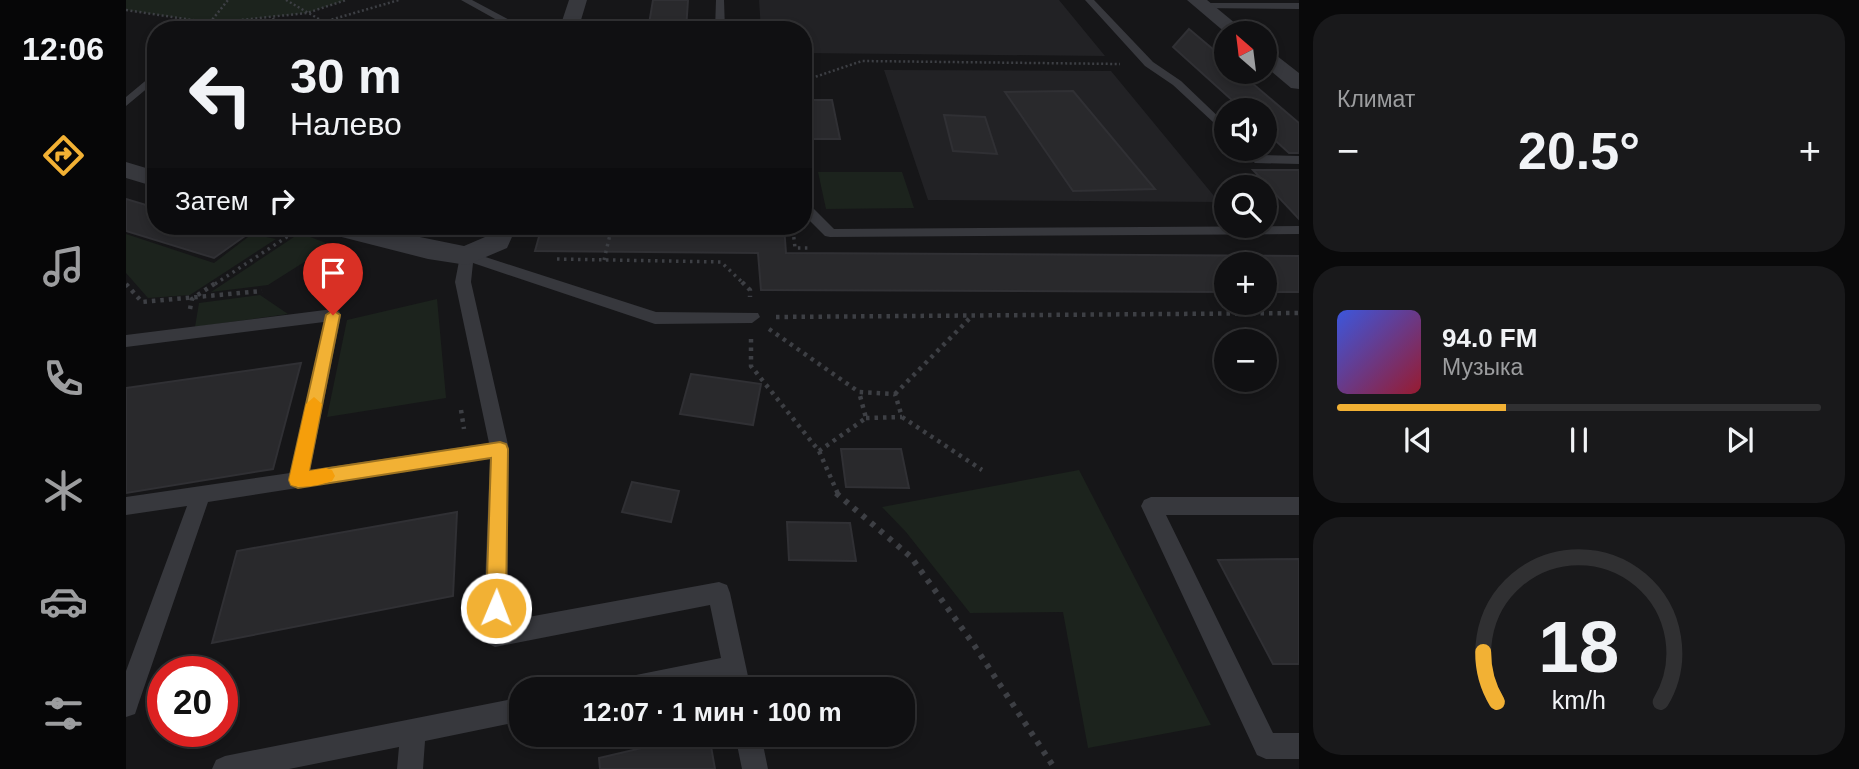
<!DOCTYPE html>
<html lang="ru">
<meta charset="utf-8">
<style>
:root{--surface:#101012;--page:#19191b;--text:#f1f3f6;--muted:#9c9d9f;--line:#303032;--accent:#f2b134}
body{margin:0;font-family:Helvetica,sans-serif;background:var(--page);color:var(--text);height:100vh;display:flex;flex-direction:column;font-size:26px;white-space:nowrap}
*{box-sizing:border-box;margin:0}
p{font-size:23px;color:var(--muted)}
.icon{flex:none;width:38px;height:38px;fill:none;stroke:currentColor;stroke-width:2;stroke-linecap:round;stroke-linejoin:round}
.map{position:relative;flex:1;overflow:hidden}
.sheet{display:flex;flex-direction:column;gap:14px;padding:14px;background:#09090a;width:560px}
.sheet>*{flex:none}
.hud{position:absolute;left:21px;top:21px;width:665px;height:214px;border-radius:28px;box-shadow:0 4px 10px #0003,0 0 0 2px var(--line);background:#101012;color:var(--text);overflow:hidden}
.needle{width:46px;rotate:332deg}
.fabs{position:absolute;left:1088px;top:21px;display:grid;gap:14px}
.fabs a{display:grid;place-items:center;width:63px;height:63px;border-radius:50%;background:var(--surface);box-shadow:0 4px 10px #0003,0 0 0 2px var(--line);font-size:35px}
.speed{position:absolute;left:21px;top:656px;display:flex;gap:14px;font-size:35px;font-weight:700;text-align:center}
.speed>*{display:grid;place-content:center;width:91px;height:91px;border-radius:50%;background:var(--surface);box-shadow:0 4px 10px #0003,0 0 0 2px var(--line);line-height:1}
.speed .limit{border:10px solid #d22;background:#fff;color:#111}
.pin{position:absolute;display:grid;place-items:center;width:60px;height:60px;color:#fff;margin:-72px -30px;border-radius:50% 50% 50% 0;rotate:-45deg;box-shadow:0 0 7px #0007}
.pin .icon{rotate:45deg}
.me{position:absolute;width:77px;margin:-38px;rotate:1deg;stroke-linejoin:round;filter:drop-shadow(0 0 5px #0008)}
.turn{display:flex;align-items:center;gap:24px;height:147px;padding:0 28px;font-size:32px}
.turn .icon{width:91px;height:91px;stroke-width:2.5}
.turn b{display:block;font-size:49px;line-height:60px}
.then{display:flex;align-items:center;height:66px;padding:0 28px;background:#0003;gap:14px;font-size:26px}
.big{font-size:52px;font-weight:600;line-height:1.1}
.sheet .card{flex:1;display:flex;flex-direction:column;justify-content:center;gap:10px;min-width:0;padding:0 24px;border-radius:28px;background:var(--page)}
.sheet .dial{align-items:center;gap:0}
.dial svg{height:182px;overflow:visible;fill:none;stroke:var(--line);stroke-width:7;stroke-linecap:round;text-anchor:middle}
.dial text{fill:var(--text);stroke:none}
.song{display:flex;align-items:center;gap:21px}
.cover{width:84px;height:84px;border-radius:10px;background:linear-gradient(135deg,hsl(230 70% 55%),hsl(350 70% 35%))}
.played{height:7px;border-radius:4px;background:linear-gradient(90deg,var(--accent) 35%,var(--line) 35%)}
.keys{display:flex;justify-content:space-around;direction:ltr}
.heat{display:flex;justify-content:space-between;align-items:center;font-size:38px;direction:ltr}
.trip{position:absolute;left:383px;top:677px;width:406px;height:70px;border-radius:28px;background:var(--surface);box-shadow:0 4px 10px #0003,0 0 0 2px var(--line);font-weight:600;line-height:70px;text-align:center}
main{display:flex;flex:1;min-height:0}
.tab-bar{display:flex;flex-direction:column;width:126px;justify-content:space-around;align-items:center;background:#060607;color:var(--muted)}
.tab-bar .icon{width:49px;height:49px}
.tab-bar .on{color:var(--accent)}
.tab-bar b{font-size:32px;color:var(--text)}
.map>svg:first-child{display:block}
</style>
<main>
<nav class="tab-bar">
<b>12:06</b>
<svg class="icon on" aria-label="directions" viewBox="0 0 24 24"><path d="M12 3l9 9-9 9-9-9zM9 14v-3h6M13 9l2 2-2 2"/></svg>
<svg class="icon" aria-label="music" viewBox="0 0 24 24"><path d="M9 18V5l10-2v13"/><circle cx="6" cy="18" r="3"/><circle cx="16" cy="16" r="3"/></svg>
<svg class="icon" aria-label="phone" viewBox="0 0 24 24"><path d="M5 4h4l2 5-3 2q2 4 5 5l2-3 5 2v4C11 20 4 13 5 4z"/></svg>
<svg class="icon" aria-label="climate" viewBox="0 0 24 24"><path d="M12 3v18M4 7l16 10M4 17L20 7"/></svg>
<svg class="icon" aria-label="car" viewBox="0 0 24 24"><path d="M5 17H2v-5l4-1 3-4h7l3 4 3 1v5h-3M9 17h6M6 11h13"/><circle cx="7" cy="17" r="2"/><circle cx="17" cy="17" r="2"/></svg>
<svg class="icon" aria-label="filters" viewBox="0 0 24 24"><path d="M4 7h16M4 17h16"/><circle cx="9" cy="7" r="2"/><circle cx="15" cy="17" r="2"/></svg>
</nav>
<div class="map">
<svg width="1173" height="769" viewBox="0 0 1173 769">
<rect width="100%" height="100%" fill="#161618"/>
<path fill="#222225" d="M633,0H933L979,56L677,53V30H635Z
M758,70L985,71L1093,202L802,200Z"/>
<path fill="#1c231d" d="M0,0H220L181,13L86,23L0,10Z
M692,172H776L788,208L700,209Z
M174,233L205,245L142,285L85,292Z
M0,234L88,263L126,234L150,239L64,295L22,298L0,273Z
M134,295L162,314L69,327L73,303Z
M311,299L320,398L201,417L221,320Z
M953,470L1085,725L962,748L937,612L844,613L780,532L756,507Z"/>
<path fill="#29292c" stroke="#303034" stroke-width="2" d="M527,0H562L560,30H522Z
M1063,29L1101,61V72H1113L1173,123V153H1163L1139,131V110H1117L1047,47Z
M947,91L1029,189L947,191L879,92Z
M677,100H706L714,139H677Z
M818,115L859,117L871,154L827,151Z
M1127,170H1173V219Z
M0,199L30,208V226H133L88,258L0,231Z
M416,226H658L660,253L1173,256V292H1139V264H1101V292L635,290L632,253L409,251Z
M175,363L147,469L0,493V388Z
M565,374L635,384L627,425L554,414Z
M715,449H775L783,488L720,487Z
M506,482L553,491L545,522L496,512Z
M331,512L327,596L86,643L111,551Z
M661,522L724,523L730,561L663,560Z
M1173,559V664H1147L1092,560Z
M571,735H583L589,769H474L473,758Z"/>
<g fill="none" stroke-linecap="round" stroke-linejoin="round">
<path stroke="#3d3f44" stroke-width="2.5" stroke-dasharray="2 2.5" stroke-linecap="butt" d="M160,0L212,30
M0,10L86,23L181,13L220,0
M147,18L151,30
M197,22L273,0
M78,30L102,0
M677,81L736,61L994,64"/>
<path stroke="#3d3f44" stroke-width="3.5" stroke-dasharray="2.5 4.5" stroke-linecap="butt" d="M1120,178L1129,187
M1139,199L1148,209
M667,230L669,248H685
M431,259L595,262L618,284
M478,260L486,226
M89,284L176,227"/>
<path stroke="#3d3f44" stroke-width="4.5" stroke-dasharray="3.5 5" stroke-linecap="butt" d="M616,282L624,290V297
M0,284L16,302L136,291
M64,309L66,299L91,282
M650,317L1173,313
M643,329L733,392L769,394L776,417L856,470
M625,339V366L693,451L712,494
M769,394L846,316
M335,410L338,429
M740,418L776,417
M693,451L740,418L733,392"/>
<path stroke="#3d3f44" stroke-width="6" stroke-dasharray="4.5 7" stroke-linecap="butt" d="M710,493L785,557L848,645L929,769"/>
<path fill="#37383d" fill-rule="evenodd" d="M335,0H346L402,30H389Z
M590,0H598L599,30H589Z
M959,0H968L1027,62L1055,81L1101,125V135L1047,85L1019,66Z
M1077,3H1173V9L1074,8L1072,6Z
M30,72V81L0,106V97Z
M1112,149H1125L1132,155L1173,156V164L1129,163Z
M677,202L682,203L708,229L1173,226V234L704,237L699,236L677,214Z
M252,226H267L284,244L282,247H272Z
M341,251L530,312L632,313L634,317L626,323L529,324L347,263L345,282L383,449L381,621L593,582L601,585L604,593L625,690H601L599,681L557,690H483L486,681L495,678L595,658L584,605L369,647L361,643L357,635L364,458L82,502L12,705L9,714L0,717V671L61,506L0,515V497L164,473L198,322L0,347V335L207,309L213,311L215,315L184,470L363,443L329,282L334,256Z
M1025,497H1173V515H1040L1147,733H1173V759H1140L1131,755L1015,506L1018,500Z
M396,697V721L299,741L297,769H271L273,747L163,769H86L90,760L99,756Z
M609,735H635L642,769H616Z"/>
<path fill="#37383d" fill-rule="evenodd" d="M443,0H461L452,30H433Z
M1061,0H1081L1121,33L1101,34Z
M1139,50L1146,52L1173,73V89L1165,88L1139,66Z
M0,162L30,171V187L0,178Z
M192,226H240L338,246L359,237L363,226H391L381,248L341,265L302,259L196,232Z"/>
</g>
<path fill="#f2b134" stroke="#9d7322" stroke-width="2" d="M207,310L214,315L183,471L374,442L380,444L382,449L380,608L377,615L370,618L363,615L360,608L365,458L172,488L165,485L163,480L200,315Z"/>
<path fill="#f59e0b" d="M188,397L196,404L183,471L200,468L206,470L209,476L206,481C195,485 177,489 165,485L163,480L180,404Z"/>
</svg>
<div class="fabs">
<a><svg class="needle" viewBox="-14 -14 28 28"><path d="M0-13l5 13h-10z" fill="#e53935"/><path d="M0 13l5-13h-10z" fill="#9c9d9f"/></svg></a>
<a><svg class="icon" aria-label="sound" viewBox="0 0 24 24"><path d="M4 9h4l5-4v14l-5-4H4zM17 9q2 3 0 6"/></svg></a>
<a><svg class="icon" aria-label="search" viewBox="0 0 24 24"><circle cx="10" cy="10" r="6"/><path d="M15 15l6 6"/></svg></a>
<a>+</a>
<a>−</a>
</div>
<div class="speed"><div class="limit">20</div></div>
<div class="pin" style="left:207px;top:315px;background:#d93025"><svg class="icon" aria-label="arrive" viewBox="0 0 24 24"><path d="M6 21V4h12l-3 4 3 4H6"/></svg></div>
<svg class="me" style="left:370px;top:608px" viewBox="-20 -20 40 40"><circle r="17" fill="#f2b134" stroke="#fff" stroke-width="3"/><path d="M0-11L8 9 0 5-8 9z" fill="#fff"/></svg>
<div class="trip">12:07 · 1 мин · 100 m</div>
<div class="hud">
<div class="turn"><svg class="icon" aria-label="left" viewBox="0 0 24 24"><path d="M17 20v-9H6M10 6l-5 5 5 5"/></svg><div><b>30 m</b>Налево</div></div>
<div class="then">Затем<svg class="icon" aria-label="right" viewBox="0 0 24 24"><path d="M7 20v-9h11M14 6l5 5-5 5"/></svg></div>
</div>
</div>
<section class="sheet">
<div class="card"><p>Климат</p>
<div class="heat"><a>−</a><b class="big">20.5°</b><a>+</a></div>
</div>
<div class="card">
<div class="song"><i class="cover"></i><div><b>94.0 FM</b><p>Музыка</p></div></div>
<div class="played"></div>
<div class="keys"><svg class="icon" aria-label="previous" viewBox="0 0 24 24"><path d="M18 5L8 12l10 7zM5 5v14"/></svg><svg class="icon" aria-label="pause" viewBox="0 0 24 24"><path d="M8 5v14M16 5v14"/></svg><svg class="icon" aria-label="next" viewBox="0 0 24 24"><path d="M6 5l10 7-10 7zM19 5v14"/></svg></div>
</div>
<div class="card dial"><svg viewBox="0 0 100 80">
<path d="M14 69A42 42 0 1 1 86 69"/>
<path d="M14 69A42 42 0 0 1 8 47" stroke="#f2b134"/>
<text x="50" y="56" font-size="32" font-weight="700">18</text>
<text x="50" y="72" font-size="11">km/h</text>
</svg></div>
</section>
</main>
